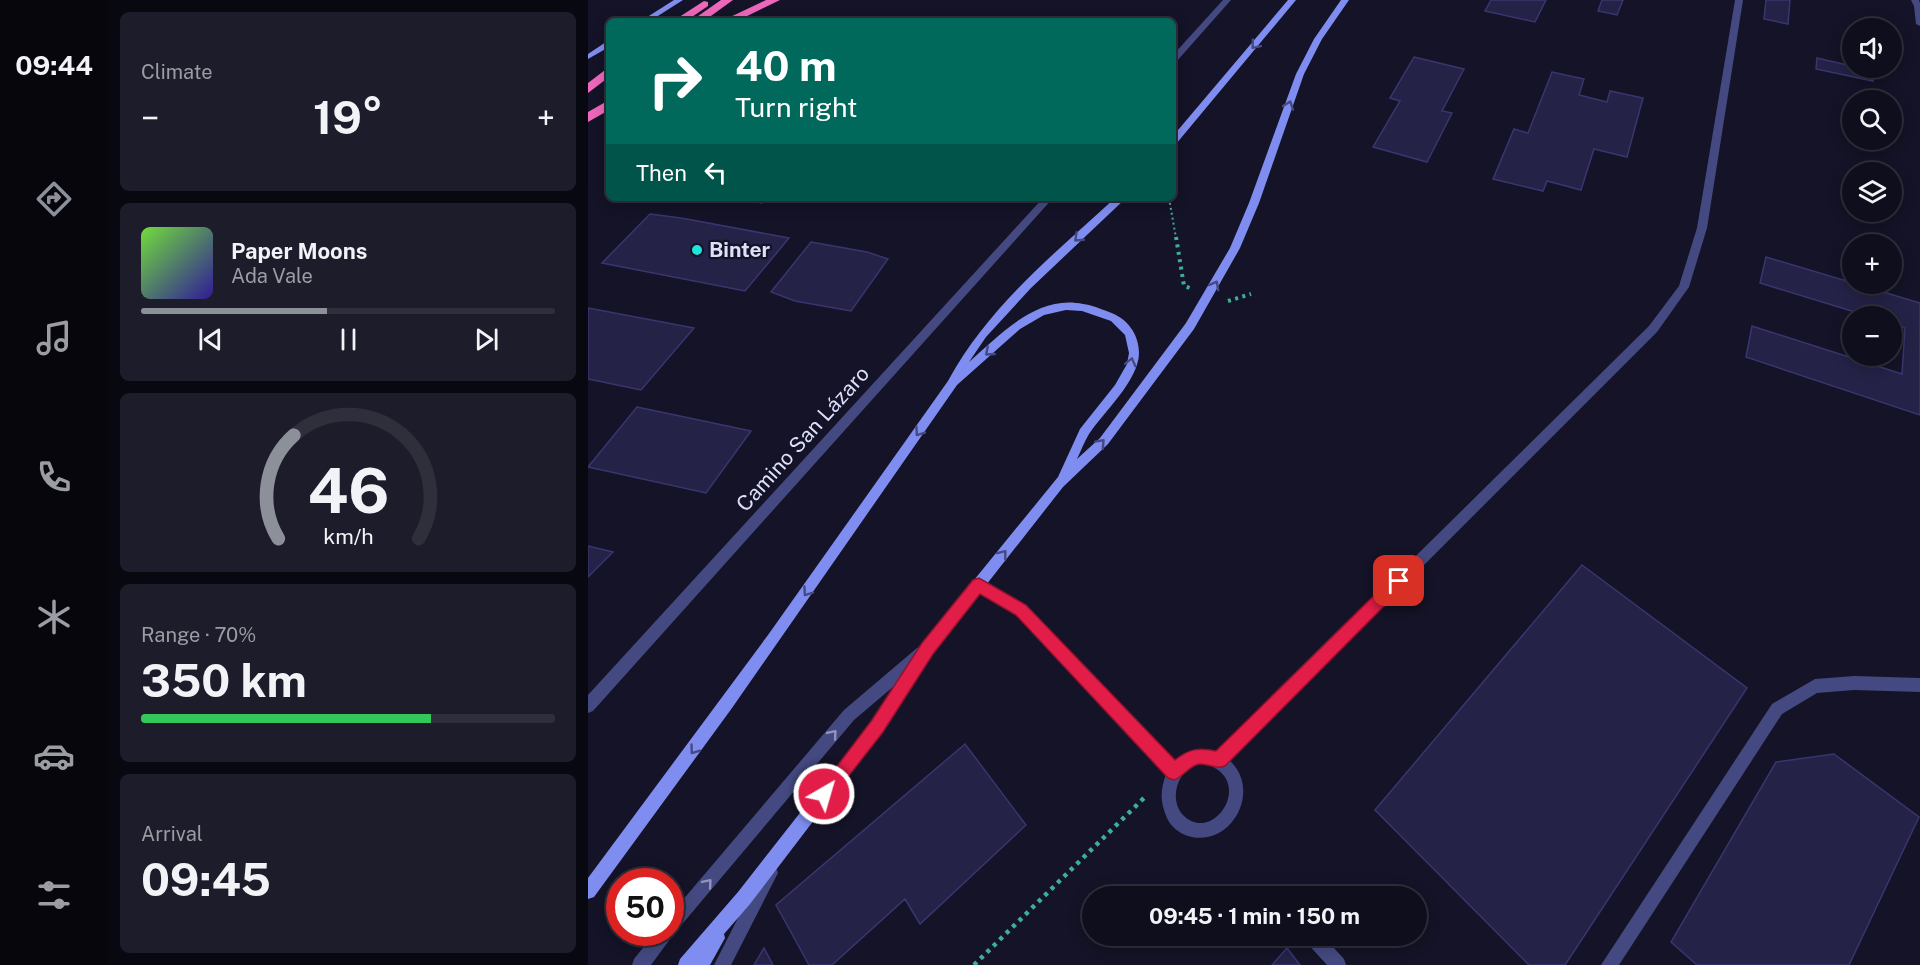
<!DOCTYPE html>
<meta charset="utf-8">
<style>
:root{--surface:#0f0e1d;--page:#1d1c2a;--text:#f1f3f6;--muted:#9b9ca4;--line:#2f2e3b;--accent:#8c9099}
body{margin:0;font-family:"Public Sans",sans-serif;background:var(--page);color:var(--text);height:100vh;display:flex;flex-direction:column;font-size:22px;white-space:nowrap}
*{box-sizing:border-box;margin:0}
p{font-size:20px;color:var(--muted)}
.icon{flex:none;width:33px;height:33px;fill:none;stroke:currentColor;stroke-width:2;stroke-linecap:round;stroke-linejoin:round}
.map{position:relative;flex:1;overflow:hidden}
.side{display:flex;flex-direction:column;gap:12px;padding:12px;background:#080810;width:480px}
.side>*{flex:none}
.top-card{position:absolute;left:18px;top:18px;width:570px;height:183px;border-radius:9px;box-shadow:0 3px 15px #0003,0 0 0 2px var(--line);background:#00695c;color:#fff;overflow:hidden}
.controls{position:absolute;left:1254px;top:18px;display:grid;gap:12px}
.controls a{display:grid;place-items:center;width:60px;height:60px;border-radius:50%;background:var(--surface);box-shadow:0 3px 15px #0003,0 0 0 2px var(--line);font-size:30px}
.speed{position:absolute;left:18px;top:868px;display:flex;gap:12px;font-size:30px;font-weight:700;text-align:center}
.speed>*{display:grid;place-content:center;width:78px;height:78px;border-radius:50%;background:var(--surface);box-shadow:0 3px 15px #0003,0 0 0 2px var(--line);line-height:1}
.speed .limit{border:9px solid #d22;background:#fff;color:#111}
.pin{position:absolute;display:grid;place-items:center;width:51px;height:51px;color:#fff;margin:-26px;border-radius:12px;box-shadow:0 3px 9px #0006}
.me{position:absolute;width:66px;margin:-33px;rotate:38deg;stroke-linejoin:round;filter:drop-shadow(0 0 4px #0008)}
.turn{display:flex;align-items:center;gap:21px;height:126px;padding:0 30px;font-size:27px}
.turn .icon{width:78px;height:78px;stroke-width:2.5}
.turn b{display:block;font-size:42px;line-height:51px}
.then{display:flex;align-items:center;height:57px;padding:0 30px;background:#0003;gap:12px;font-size:22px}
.big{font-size:45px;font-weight:700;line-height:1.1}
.side .card{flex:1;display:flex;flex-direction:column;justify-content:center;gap:9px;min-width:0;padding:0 21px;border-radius:9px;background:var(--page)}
.side .dial{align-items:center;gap:0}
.dial svg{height:156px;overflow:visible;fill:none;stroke:var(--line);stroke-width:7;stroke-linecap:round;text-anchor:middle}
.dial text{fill:var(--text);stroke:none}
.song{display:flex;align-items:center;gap:18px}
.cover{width:72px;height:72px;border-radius:9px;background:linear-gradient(135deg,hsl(100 70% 55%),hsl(250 70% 35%))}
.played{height:6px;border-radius:3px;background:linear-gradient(90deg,var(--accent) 45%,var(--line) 45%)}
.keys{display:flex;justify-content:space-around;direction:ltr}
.heat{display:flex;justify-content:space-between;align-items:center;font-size:33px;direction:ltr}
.charge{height:9px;border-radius:4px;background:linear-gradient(90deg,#34c759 70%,var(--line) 0)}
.trip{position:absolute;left:494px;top:886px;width:345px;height:60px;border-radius:30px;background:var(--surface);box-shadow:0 3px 15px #0003,0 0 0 2px var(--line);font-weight:700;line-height:60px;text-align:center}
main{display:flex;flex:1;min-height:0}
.dock{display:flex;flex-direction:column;width:108px;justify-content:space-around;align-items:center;background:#06060c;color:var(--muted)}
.dock .icon{width:42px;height:42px}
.dock .on{color:var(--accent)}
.dock b{font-size:27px;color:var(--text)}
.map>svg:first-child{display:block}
</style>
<main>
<nav class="dock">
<b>09:44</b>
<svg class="icon on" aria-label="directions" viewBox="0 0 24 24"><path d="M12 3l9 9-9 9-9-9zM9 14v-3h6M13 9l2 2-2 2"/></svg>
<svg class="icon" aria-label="music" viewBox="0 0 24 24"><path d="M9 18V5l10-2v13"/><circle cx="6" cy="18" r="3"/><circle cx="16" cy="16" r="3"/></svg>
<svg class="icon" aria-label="phone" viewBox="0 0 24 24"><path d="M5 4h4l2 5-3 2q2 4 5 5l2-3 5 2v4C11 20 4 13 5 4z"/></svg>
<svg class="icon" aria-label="climate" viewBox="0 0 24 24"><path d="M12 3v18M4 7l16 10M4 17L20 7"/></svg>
<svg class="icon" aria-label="car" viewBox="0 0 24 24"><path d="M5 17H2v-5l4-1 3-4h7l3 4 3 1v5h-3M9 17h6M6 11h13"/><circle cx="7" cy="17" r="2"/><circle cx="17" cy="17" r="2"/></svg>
<svg class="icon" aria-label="filters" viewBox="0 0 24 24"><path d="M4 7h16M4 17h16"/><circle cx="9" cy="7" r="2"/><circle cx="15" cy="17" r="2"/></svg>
</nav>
<section class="side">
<div class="card"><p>Climate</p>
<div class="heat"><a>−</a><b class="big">19°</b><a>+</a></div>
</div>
<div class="card">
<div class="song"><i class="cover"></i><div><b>Paper Moons</b><p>Ada Vale</p></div></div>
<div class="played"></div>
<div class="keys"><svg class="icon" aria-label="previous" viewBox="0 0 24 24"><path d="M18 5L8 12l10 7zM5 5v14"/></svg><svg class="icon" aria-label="pause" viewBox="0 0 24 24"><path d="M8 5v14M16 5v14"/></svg><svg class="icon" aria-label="next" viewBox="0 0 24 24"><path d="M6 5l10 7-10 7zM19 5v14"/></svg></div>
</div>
<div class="card dial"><svg viewBox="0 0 100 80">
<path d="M14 69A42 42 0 1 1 86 69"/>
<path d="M14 69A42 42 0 0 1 22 16" stroke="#8c9099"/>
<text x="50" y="56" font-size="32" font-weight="700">46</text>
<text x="50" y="72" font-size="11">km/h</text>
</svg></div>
<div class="card"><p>Range · 70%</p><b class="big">350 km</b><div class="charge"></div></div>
<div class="card"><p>Arrival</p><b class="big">09:45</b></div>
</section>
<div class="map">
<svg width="1332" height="965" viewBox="0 0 1332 965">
<rect width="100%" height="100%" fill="#141327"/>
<path fill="#242246" stroke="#39366f" stroke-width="1.5" d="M903,0H958L947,22L897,11Z
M1014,0H1035L1029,15L1010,11Z
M1178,0H1202L1200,24L1176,19Z
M826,57L876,69L854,111L864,113L839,162L785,147L812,101L802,98Z
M1229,58L1264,66V68L1285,70V81L1228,69Z
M964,72L996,79L991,95L1019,102L1022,91L1055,98L1039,157L1006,149L993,190L959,181L955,191L905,179L926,129L940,133Z
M144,198H178L174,203Z
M62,214L93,218L201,238L157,291L14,263Z
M223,242L279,252L300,259L263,311L207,301L183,292Z
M1178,257L1332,303V415L1158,357L1164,326L1314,374L1317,328L1304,324V316H1280L1172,283Z
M0,308L106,328L53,390L0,379Z
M49,407L163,431L118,493L0,467Z
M0,546L25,552L0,577Z
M994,565L1159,688L977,965H941L787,810Z
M377,744L438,825L332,924L317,899L244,965H221L188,905Z
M1246,754L1331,817L1261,965H1109L1083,942L1188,762Z
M176,948L185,965H166Z
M699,948L712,965H684Z"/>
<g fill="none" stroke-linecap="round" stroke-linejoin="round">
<path stroke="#3fae97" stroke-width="2" stroke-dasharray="2 3" stroke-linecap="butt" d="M581,198L588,238"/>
<path stroke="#3fae97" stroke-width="4" stroke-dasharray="3 4.5" stroke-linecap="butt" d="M588,237L596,286L602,288
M640,301L663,294"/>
<path stroke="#3fae97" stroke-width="4.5" stroke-dasharray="4 5" stroke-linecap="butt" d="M386,965L559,795"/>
<path fill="#444a81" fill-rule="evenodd" d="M1323,0H1331L1332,3V26L1328,24L1326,6Z
M334,646L339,648L341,653L339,658L266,720L85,935L63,965H44L46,959L67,933H82V915L256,710L329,648Z
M1266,676L1332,678V692L1266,690L1229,693L1194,714L1031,965H1013L1184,704L1227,679Z
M182,865L188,867L190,873L143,965H126L176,867Z
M716,936H735L756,959L758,965H739L718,942Z"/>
<path fill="#444a81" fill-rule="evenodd" d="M635,0H643L588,62H585V55Z
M1147,0H1155L1119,228L1101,287L1069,332L641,760C675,790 643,849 600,836C591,833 583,827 579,818C572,802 572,791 578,774L428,614L386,588L385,584L386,580L391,578L396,580L438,606L587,762C598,751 613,748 628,753L1061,326L1091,286L1109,228ZM612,763C671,774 627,847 595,815C583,802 587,780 600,769C603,767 609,765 612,763Z
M455,198H465L5,711L0,713V695Z"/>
<path fill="#808df0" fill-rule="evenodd" d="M86,0H95L62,21H53Z
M700,0H708L588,144L585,145V136Z
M753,0H761L734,39L716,74L671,203L652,248L606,329L520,444L475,487L344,654L294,731L162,904L136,934L137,938L122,965H90L92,959L150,892L284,721L334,644L470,477L492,429L527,385L539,364L541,353L537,335L523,321L494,311L478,310L456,315L432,329L369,385L144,708L6,897L0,899V878L180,635L360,381C400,307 466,254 527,198H538L443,288L398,337L381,362C412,335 449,294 495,304C504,305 513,309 521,312C539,318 551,334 551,353C551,380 515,413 501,434C496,442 493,451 489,459L512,438L598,323L642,248L661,203L708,74L726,39Z
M18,42H21V47L0,59V54Z"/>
<path fill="#ed67ba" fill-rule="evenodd" d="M133,0H145L116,21H103Z
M178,0H192L149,21L138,19Z
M116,1L120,2V6L98,21H85Z
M21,67V77L0,93V83Z
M21,100V110L0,122V112Z"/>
</g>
<defs><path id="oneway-chevron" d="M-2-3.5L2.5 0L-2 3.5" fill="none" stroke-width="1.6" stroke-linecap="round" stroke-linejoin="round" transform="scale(1.5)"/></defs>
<g stroke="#454a81">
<use href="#oneway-chevron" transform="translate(667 45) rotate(130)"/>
<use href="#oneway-chevron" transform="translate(701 105) rotate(-70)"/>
<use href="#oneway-chevron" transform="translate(490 238) rotate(137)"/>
<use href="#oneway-chevron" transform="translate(627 285) rotate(-61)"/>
<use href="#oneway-chevron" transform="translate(401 352) rotate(139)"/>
<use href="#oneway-chevron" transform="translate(543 362) rotate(-76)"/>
<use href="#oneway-chevron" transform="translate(331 432) rotate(125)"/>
<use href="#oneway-chevron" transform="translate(513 443) rotate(-47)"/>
<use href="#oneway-chevron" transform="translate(415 554) rotate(-52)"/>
<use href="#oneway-chevron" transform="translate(219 592) rotate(125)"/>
<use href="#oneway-chevron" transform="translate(106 750) rotate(126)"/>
</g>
<g stroke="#9194be">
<use href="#oneway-chevron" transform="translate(245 734) rotate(-50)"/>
<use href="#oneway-chevron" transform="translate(120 883) rotate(-50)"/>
</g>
<path fill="#e11d48" stroke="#92132f" stroke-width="1.5" d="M811,574L816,576L818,581L816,586L637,766C628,770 622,764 612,764C603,764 595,777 586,780L580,778L428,615L392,594L345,654L295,732L242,800L236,803L230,800L228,794L284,720L334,643L385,580L391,578L438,605L587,760C601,749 611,747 628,751L806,576Z"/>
<circle fill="#20e4dc" stroke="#141327" stroke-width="2" cx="109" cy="250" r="6"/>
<g text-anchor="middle" stroke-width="4.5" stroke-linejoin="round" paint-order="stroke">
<g font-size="21" font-weight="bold" fill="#dedffb" stroke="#141327" text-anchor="start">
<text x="121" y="257">Binter</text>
</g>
<g font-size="21" fill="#dedffb" stroke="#141327">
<text transform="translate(215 439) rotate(-48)" y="7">Camino San Lázaro</text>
</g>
</g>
</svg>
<div class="controls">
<a><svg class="icon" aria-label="sound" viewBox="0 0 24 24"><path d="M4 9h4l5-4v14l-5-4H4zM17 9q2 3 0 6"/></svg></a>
<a><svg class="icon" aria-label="search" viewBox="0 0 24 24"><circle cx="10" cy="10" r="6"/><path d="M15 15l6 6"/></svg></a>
<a><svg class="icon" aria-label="layers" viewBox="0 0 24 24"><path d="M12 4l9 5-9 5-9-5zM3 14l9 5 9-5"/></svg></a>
<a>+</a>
<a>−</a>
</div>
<div class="speed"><div class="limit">50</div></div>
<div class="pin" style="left:811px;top:581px;background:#d93025"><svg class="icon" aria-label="arrive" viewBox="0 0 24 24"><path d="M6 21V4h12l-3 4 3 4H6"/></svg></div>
<svg class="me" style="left:236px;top:794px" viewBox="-20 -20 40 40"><circle r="17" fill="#e11d48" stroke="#fff" stroke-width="3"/><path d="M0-11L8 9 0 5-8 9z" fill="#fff"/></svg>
<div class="trip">09:45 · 1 min · 150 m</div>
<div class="top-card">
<div class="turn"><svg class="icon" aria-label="right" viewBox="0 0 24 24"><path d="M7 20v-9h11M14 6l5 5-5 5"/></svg><div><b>40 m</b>Turn right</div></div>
<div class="then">Then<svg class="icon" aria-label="left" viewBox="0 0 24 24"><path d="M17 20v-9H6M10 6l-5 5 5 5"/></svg></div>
</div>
</div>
</main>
